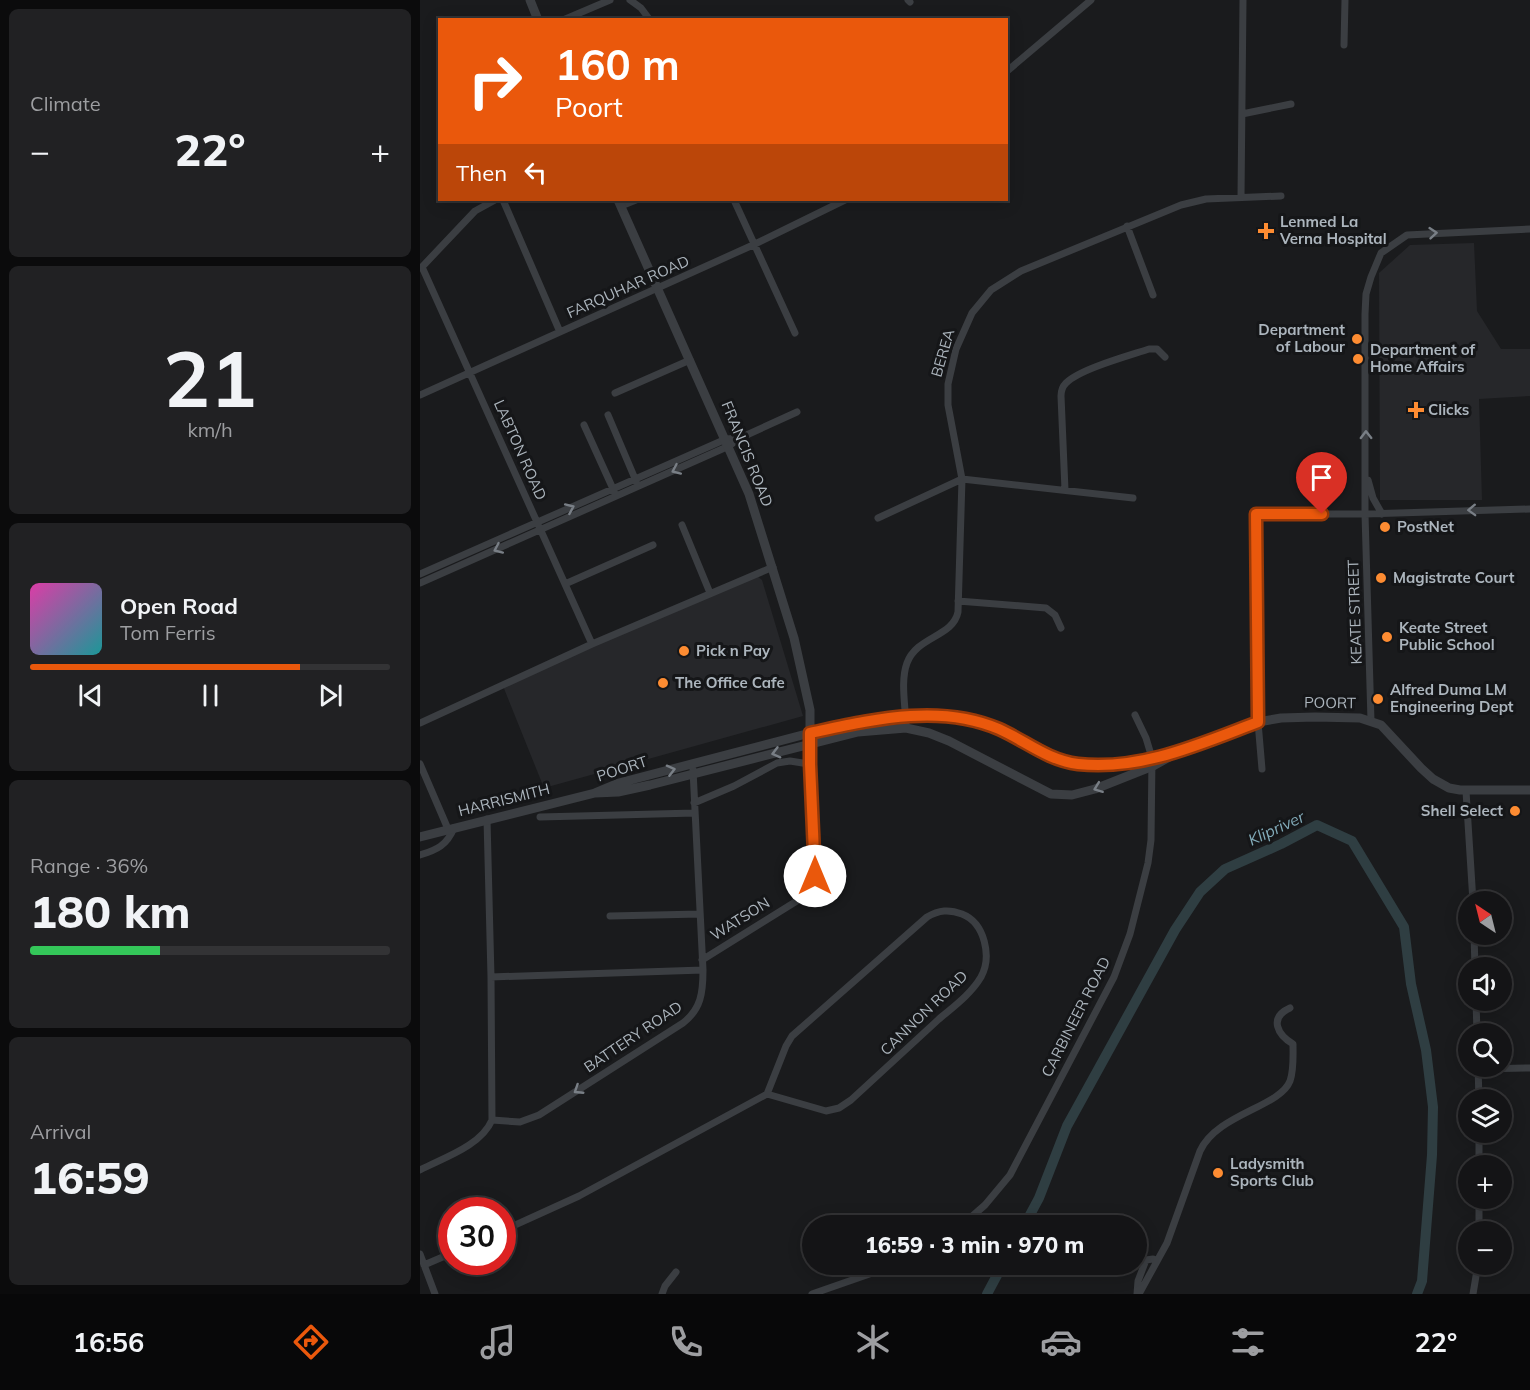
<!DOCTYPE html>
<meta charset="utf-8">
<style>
:root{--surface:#141416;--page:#212123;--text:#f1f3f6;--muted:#9d9ea1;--line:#333335;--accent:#ea580c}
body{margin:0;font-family:Mulish,sans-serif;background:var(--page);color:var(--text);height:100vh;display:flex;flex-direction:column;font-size:22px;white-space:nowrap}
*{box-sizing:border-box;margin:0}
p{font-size:20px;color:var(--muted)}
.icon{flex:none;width:33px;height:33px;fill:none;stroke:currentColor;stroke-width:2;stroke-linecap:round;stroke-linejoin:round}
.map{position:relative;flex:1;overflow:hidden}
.details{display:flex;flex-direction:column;gap:9px;padding:9px;background:#0b0b0c;width:420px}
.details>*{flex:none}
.hud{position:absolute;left:18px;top:18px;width:570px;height:183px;border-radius:0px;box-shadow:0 3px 15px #0003,0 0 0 2px var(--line);background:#ea580c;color:#fff;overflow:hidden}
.needle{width:39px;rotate:325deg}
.fabs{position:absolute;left:1038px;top:891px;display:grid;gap:12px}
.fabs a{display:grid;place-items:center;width:54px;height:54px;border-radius:50%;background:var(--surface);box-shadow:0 3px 15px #0003,0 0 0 2px var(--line);font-size:30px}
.speed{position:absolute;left:18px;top:1197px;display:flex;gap:12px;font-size:30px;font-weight:700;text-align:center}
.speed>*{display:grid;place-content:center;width:78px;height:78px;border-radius:50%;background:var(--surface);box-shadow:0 3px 15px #0003,0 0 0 2px var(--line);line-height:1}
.speed .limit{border:9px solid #d22;background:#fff;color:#111}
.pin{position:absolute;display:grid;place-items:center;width:51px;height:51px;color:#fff;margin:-62px -26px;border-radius:50% 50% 50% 0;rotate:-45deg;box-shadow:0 0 6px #0007}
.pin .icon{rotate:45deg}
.me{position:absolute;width:66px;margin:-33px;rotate:0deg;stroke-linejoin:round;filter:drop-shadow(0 0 4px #0008)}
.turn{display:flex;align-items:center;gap:21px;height:126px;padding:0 18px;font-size:27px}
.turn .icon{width:78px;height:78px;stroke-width:2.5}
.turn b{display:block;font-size:42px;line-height:51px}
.then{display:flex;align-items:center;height:57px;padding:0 18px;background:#0003;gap:12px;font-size:22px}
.big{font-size:45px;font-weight:800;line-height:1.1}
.details .card{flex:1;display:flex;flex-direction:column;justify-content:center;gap:9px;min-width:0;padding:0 21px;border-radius:9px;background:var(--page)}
.details .dial{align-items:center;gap:0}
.dial b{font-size:78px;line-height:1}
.song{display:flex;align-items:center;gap:18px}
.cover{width:72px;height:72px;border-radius:9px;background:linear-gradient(135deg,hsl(320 70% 55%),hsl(180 70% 35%))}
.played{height:6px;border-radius:3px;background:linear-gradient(90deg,var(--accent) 75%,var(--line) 75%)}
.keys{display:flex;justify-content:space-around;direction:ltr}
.heat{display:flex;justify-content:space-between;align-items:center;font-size:33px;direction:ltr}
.charge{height:9px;border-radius:4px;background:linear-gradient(90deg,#34c759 36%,var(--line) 0)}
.trip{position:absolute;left:382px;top:1215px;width:345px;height:60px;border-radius:30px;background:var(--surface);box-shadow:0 3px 15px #0003,0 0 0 2px var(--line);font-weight:800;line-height:60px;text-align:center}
.dock{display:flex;height:96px;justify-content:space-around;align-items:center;background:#080809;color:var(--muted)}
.dock .icon{width:42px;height:42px}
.dock .on{color:var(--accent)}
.dock b{font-size:27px;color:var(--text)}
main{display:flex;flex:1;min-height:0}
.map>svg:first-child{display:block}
</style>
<main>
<section class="details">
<div class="card"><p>Climate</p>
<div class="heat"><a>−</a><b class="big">22°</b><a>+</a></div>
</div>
<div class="card dial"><b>21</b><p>km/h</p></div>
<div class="card">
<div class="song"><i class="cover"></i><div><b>Open Road</b><p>Tom Ferris</p></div></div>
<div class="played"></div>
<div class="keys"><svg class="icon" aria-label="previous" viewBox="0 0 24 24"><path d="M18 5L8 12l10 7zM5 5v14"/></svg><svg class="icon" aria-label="pause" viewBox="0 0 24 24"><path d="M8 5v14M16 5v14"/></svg><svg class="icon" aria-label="next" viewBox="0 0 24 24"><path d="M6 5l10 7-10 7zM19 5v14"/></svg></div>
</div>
<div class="card"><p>Range · 36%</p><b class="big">180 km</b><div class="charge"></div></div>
<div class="card"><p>Arrival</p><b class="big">16:59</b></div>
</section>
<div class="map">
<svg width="1110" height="1294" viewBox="0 0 1110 1294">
<rect width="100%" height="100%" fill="#1a1b1d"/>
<path fill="#26272a" d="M1054,243L1057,311L1081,349H1110V396L1059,399L1062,500H960L959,273L990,245Z
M336,575L342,580L383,716L124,788L83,686Z"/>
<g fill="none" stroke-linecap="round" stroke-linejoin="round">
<path stroke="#2f3e42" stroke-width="10" d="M604,1226L619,1198L647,1126L755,930L780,892L805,869L861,844L897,825L932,841L984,927L991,984L1006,1050L1013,1107L1012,1155L1002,1281L997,1294
M567,1294L583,1264"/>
<path stroke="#3b3e42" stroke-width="7" d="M210,0L221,8L230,20
M488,0L490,2
M143,20L190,0
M924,45L925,0
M586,72L671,0
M822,114L871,104
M821,197L823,0
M83,200L140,332
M314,200L375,333
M201,206L216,200
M707,226L733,295
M2,267L172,644
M1,268L55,211L75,200
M195,393L270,360
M0,395L333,245L425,200
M188,415L216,481
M164,425L194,491
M948,480L953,498L962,514
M645,490L641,396C641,391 642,387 646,383C660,369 708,356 729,349H737L745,357
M458,518L542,479L713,498
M262,525L290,593
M0,574L306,439L320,438
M0,583L309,446L320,438L377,412
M145,584L233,545
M538,601L626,608L635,615L641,628
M951,721L945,514V314L946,294L951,277L961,253L987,235L1110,229
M0,723L172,644L353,567
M486,728C486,708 480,682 487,663C497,636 533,637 538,612L542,479L528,405V384L536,349L552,313L571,290L601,271L761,205L786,199L861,196
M0,764L28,829
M842,769L838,722L836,514H945L1110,509
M1046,791L1053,902
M274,803L314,786L357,763L370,761L389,764
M120,817L275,813
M0,855C17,850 27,845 34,828
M190,916L280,914
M1054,934L1055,968
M282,960L380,899C393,889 395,877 395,862L390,744
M71,977L283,970
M1056,1000L1057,1034
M1058,1066L1059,1100
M1059,1069L1110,1068
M72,1120L100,1122L119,1115L263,1023C281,1009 283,993 283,970L273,770
M1059,1132V1166
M0,1170C23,1158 61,1146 72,1120L71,977L67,819
M1059,1198V1232
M541,1226L565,1205L590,1175L694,977L710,934L728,863L731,840L732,758L726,738L715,715
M82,1231L159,1196L347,1094L366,1046L372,1036L507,917C519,910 529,909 542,914C565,923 572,957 561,977C551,994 533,1007 519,1019C490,1046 460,1073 431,1100L419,1108L406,1111L347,1094
M0,1254L15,1294
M4,1265L32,1253
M242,1294L245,1286L256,1272
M392,1294L478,1264
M717,1294L718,1281L726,1260L733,1259L737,1261
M719,1294L747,1243L780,1151C797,1114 860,1107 870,1081C874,1070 873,1056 873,1044C858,1035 848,1018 870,1008
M1053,1294L1058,1264"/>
<path stroke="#3b3e42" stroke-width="9" d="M110,0L118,20
M198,200L329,494L374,638L390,710V737
M175,793L198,792L230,785L438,732L486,728L509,733L529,741L631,794L652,795L675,789L733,766L753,755L838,722L861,718L895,717L940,718L961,725L1001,768L1013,779L1029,788L1040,790H1110
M0,837L175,793L199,783L390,733L461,719L486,716L533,718L568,725L593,736L623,754L657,764L692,765L746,756"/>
</g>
<defs><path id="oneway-chevron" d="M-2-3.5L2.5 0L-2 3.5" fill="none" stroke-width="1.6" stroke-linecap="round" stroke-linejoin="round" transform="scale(1.5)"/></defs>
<g stroke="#797f86">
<use href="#oneway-chevron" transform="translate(1013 233) rotate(-5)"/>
<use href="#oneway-chevron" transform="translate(946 435) rotate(-91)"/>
<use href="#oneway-chevron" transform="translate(256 470) rotate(156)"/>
<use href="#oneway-chevron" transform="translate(150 508) rotate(-24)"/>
<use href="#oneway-chevron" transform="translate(1052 510) rotate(178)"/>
<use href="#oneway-chevron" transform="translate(78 549) rotate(156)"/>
<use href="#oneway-chevron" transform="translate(356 753) rotate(165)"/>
<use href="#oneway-chevron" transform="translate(251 770) rotate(-14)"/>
<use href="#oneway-chevron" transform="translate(678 788) rotate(159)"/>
<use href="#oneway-chevron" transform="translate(158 1090) rotate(147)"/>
</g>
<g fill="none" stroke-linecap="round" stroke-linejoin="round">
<defs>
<path id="route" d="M395,876L390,764V733C451,720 519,703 579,729C606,741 627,760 658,764C721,771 780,744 838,722L836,514H902"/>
</defs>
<use href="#route" stroke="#983908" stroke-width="15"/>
<use href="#route" stroke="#ea580c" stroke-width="10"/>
</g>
<g fill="#fd8c32" stroke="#151618" stroke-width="2">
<path d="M843 222h6v6h6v6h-6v6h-6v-6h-6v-6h6z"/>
<circle cx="937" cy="339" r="6"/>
<circle cx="938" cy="359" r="6"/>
<path d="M993 401h6v6h6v6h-6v6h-6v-6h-6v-6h6z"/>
<circle cx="965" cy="527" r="6"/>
<circle cx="961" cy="578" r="6"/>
<circle cx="967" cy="637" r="6"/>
<circle cx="264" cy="651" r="6"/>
<circle cx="243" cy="683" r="6"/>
<circle cx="958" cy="699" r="6"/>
<circle cx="1095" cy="811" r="6"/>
<circle cx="798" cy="1173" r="6"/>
</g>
<g text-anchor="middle" stroke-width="6" stroke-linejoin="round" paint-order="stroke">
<g font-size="15" font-weight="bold" fill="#acb5bd" stroke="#151618" text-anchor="start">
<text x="860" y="227">Lenmed La<tspan x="860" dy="17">Verna Hospital</tspan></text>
<text x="925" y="335" text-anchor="end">Department<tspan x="925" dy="17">of Labour</tspan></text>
<text x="950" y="355">Department of<tspan x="950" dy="17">Home Affairs</tspan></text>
<text x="1008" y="415">Clicks</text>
<text x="977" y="532">PostNet</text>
<text x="973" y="583">Magistrate Court</text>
<text x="979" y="633">Keate Street<tspan x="979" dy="17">Public School</tspan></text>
<text x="276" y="656">Pick n Pay</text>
<text x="255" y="688">The Office Cafe</text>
<text x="970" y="695">Alfred Duma LM<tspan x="970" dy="17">Engineering Dept</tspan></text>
<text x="1083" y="816" text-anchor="end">Shell Select</text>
<text x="810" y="1169">Ladysmith<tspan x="810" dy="17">Sports Club</tspan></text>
</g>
<g font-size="15" fill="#acb5bd" stroke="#151618">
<text transform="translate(208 287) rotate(-24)" y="5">FARQUHAR ROAD</text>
<text transform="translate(523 353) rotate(-74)" y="5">BEREA</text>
<text transform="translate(100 450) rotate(66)" y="5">LABTON ROAD</text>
<text transform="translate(327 454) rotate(68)" y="5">FRANCIS ROAD</text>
<text transform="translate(935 612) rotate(-92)" y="5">KEATE STREET</text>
<text transform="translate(910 703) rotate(1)" y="5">POORT</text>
<text transform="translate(202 769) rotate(-18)" y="5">POORT</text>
<text transform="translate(84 800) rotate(-14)" y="5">HARRISMITH</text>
<text transform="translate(320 919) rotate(-32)" y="5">WATSON</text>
<text transform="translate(504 1013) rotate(-44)" y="5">CANNON ROAD</text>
<text transform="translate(656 1017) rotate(-63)" y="5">CARBINEER ROAD</text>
<text transform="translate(213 1037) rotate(-34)" y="5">BATTERY ROAD</text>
</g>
<g font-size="16" font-style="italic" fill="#82abb9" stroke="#151618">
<text transform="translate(856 828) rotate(-25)" y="6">Klipriver</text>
</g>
</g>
</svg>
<div class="fabs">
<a><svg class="needle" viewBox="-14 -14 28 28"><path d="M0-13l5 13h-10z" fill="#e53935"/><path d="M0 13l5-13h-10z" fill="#9d9ea1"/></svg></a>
<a><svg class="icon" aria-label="sound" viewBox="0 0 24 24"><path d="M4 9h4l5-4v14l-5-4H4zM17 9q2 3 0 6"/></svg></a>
<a><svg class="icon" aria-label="search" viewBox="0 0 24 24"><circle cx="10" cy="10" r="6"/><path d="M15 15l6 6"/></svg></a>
<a><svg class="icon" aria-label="layers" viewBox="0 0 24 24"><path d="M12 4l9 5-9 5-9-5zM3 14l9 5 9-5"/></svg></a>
<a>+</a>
<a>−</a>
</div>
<div class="speed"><div class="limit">30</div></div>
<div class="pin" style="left:902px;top:514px;background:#d93025"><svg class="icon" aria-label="arrive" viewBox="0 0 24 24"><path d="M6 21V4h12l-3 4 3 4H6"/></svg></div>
<svg class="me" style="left:395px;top:876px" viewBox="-20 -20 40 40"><circle r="19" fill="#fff"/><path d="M0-13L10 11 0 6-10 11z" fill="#ea580c"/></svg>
<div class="trip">16:59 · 3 min · 970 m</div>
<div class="hud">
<div class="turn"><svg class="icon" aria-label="right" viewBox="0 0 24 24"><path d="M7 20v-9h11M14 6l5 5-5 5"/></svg><div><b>160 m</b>Poort</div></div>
<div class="then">Then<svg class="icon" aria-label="left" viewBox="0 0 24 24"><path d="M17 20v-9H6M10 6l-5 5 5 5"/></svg></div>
</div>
</div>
</main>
<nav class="dock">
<b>16:56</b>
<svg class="icon on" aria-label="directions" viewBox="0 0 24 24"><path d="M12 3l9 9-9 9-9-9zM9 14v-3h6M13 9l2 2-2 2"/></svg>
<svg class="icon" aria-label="music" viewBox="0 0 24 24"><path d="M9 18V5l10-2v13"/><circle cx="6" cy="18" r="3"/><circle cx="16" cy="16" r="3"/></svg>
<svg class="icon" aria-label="phone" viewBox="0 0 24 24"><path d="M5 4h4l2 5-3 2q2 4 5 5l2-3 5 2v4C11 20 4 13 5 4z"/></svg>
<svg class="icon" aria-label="climate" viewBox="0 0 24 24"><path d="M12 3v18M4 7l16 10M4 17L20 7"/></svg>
<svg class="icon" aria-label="car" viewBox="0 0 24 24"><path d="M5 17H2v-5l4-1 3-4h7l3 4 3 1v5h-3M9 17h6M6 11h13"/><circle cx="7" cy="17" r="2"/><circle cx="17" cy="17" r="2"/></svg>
<svg class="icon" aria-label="filters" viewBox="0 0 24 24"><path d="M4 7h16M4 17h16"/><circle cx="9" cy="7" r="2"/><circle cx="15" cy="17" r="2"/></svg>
<b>22°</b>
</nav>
